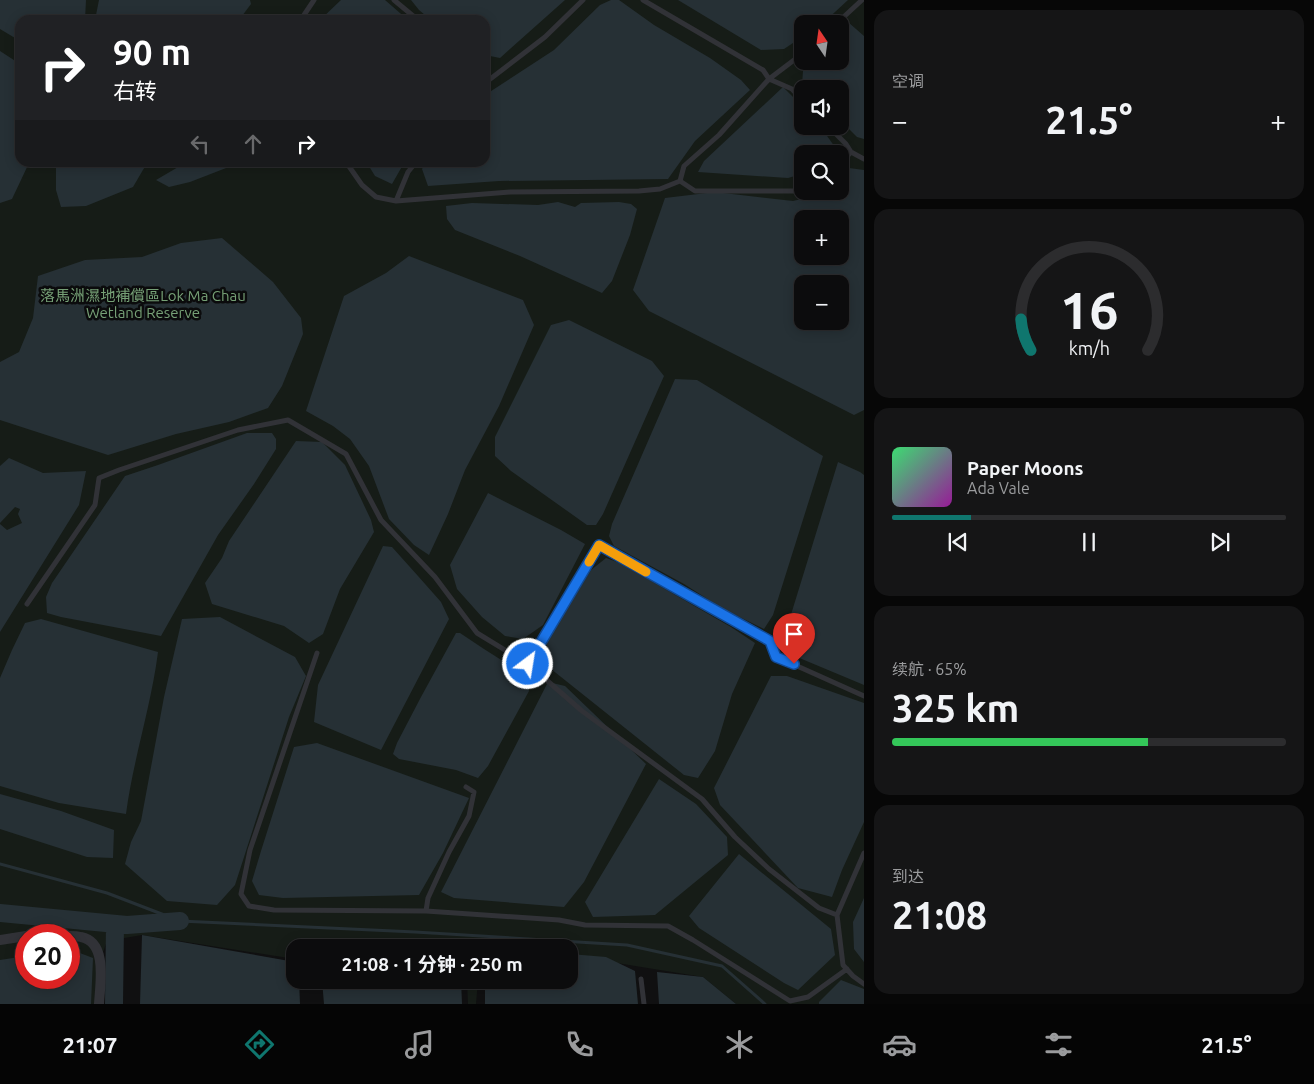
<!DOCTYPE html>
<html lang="zh">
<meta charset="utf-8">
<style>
:root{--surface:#0c0c0d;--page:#151516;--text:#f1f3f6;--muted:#9a9b9d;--line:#2c2c2e;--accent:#0f766e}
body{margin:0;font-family:Ubuntu,"Noto Sans SC",sans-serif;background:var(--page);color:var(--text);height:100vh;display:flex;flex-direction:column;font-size:19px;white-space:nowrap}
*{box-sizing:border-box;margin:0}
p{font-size:16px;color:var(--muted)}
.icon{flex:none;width:28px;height:28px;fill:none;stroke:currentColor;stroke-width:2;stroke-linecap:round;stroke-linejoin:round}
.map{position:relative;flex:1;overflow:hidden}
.side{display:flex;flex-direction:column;gap:10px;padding:10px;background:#070707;width:450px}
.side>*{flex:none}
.hud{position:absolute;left:15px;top:15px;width:475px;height:152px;border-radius:15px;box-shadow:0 2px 12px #0003,0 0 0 1px var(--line);background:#202124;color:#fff;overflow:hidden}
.needle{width:32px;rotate:347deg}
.tools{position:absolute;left:794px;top:15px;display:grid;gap:10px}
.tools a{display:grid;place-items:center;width:55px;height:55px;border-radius:10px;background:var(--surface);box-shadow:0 2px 12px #0003,0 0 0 1px var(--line);font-size:25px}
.speed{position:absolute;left:15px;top:924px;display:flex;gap:10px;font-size:25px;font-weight:700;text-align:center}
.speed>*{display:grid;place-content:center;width:65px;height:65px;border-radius:50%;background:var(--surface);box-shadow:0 2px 12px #0003,0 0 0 1px var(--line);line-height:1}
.speed .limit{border:8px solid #d22;background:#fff;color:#111}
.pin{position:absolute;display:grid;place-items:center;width:42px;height:42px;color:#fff;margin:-51px -21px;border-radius:50% 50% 50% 0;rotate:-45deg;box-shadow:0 0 5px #0007}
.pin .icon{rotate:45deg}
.me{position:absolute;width:55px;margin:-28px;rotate:31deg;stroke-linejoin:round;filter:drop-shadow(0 0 4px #0008)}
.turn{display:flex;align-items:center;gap:18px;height:105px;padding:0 15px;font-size:22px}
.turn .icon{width:65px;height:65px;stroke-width:2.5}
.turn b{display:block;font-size:35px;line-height:42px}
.lanes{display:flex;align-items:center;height:48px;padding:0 15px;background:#0003;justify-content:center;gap:25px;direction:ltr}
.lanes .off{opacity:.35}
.big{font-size:38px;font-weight:700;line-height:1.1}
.side .tile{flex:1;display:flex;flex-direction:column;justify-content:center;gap:8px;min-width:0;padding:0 18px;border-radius:15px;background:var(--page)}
.side .dial{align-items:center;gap:0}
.dial svg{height:130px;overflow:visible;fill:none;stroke:var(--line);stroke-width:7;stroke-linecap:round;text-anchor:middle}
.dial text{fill:var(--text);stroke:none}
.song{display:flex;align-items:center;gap:15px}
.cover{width:60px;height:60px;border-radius:8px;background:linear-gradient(135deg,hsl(140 70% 55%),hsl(300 70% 35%))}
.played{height:5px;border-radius:2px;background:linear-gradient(90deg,var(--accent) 20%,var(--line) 20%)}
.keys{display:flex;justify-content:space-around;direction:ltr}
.heat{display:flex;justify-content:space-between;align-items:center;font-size:28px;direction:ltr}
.charge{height:8px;border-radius:4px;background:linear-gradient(90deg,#34c759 65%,var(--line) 0)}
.trip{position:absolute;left:286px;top:939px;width:292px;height:50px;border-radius:15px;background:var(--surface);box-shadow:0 2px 12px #0003,0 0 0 1px var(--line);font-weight:700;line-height:50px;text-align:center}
.dock{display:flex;height:80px;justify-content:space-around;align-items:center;background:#050505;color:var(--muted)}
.dock .icon{width:35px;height:35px}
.dock .current{color:var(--accent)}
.dock b{font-size:22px;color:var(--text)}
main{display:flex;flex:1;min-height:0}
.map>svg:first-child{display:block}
</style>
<main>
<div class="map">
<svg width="864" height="1004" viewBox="0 0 864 1004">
<rect width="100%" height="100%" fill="#101011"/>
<path fill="#161c17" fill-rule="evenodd" d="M0,0H864V1004H736L703,977L617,963L570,957V948H460L343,944L337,947L295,948V959L142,935L107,941L100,961V1004H0ZM20,20H485V162H20ZM802,24H840V61H802ZM802,89H840V126H802ZM802,154H840V191H802ZM802,219H840V256H802ZM802,284H840V321H802ZM26,935H69V978H26Z
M467,980H478L476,1004H468Z"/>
<path fill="#263035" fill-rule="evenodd" d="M0,0H86L85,20H20V41L0,29Z
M99,0H250L251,4L239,20H95Z
M341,0H385L408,20H320Z
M411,0H565L500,58L485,55V20H431L419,10Z
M611,0H619L654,25L710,58L741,80L750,90L695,141L668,179L499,181L428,186L422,169L426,163L485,162V95L554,50L600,5Z
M678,0H848L822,24H802V37L784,49L761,50Z
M848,22L864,36V139L857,137L840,120V89H806L802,85L803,71L812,61H840V30Z
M0,51L20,64V162L29,163L12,199L0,203Z
M783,87L802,106V126H820L837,150L833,154H802V174L788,178L698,172L704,161Z
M56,163V162L147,163L133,187L86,206L61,207L56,190Z
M185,163V162L239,163L190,182L169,187L156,180Z
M367,163H404L392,184L375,176Z
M849,168L864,170V410L854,415L649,311L633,290L665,198L715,192L793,201L822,194L825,191H840V176ZM802,219H840V256H802ZM802,284H840V321H802Z
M558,202L575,207L581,203L619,202L631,204L637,209L630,235L612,281L602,293L520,256L455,230L447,219L446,206L472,203L538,205Z
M222,238L273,282L301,318L303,334L282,386L268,408L229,422L176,434L108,455L0,420V362L19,352L33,318L38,276L85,260L142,257L181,243Z
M409,256L523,300L534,325L499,406L465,470L448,514L429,555L414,545L389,519L369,466L350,439L333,426L306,411L344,296L386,273Z
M569,320L652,361L664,376L603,514L596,525H587L511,471L495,456V437L551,325Z
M675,379L697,380L823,456L773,615L764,629L723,609L684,584L614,546L609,536L612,524Z
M247,433H272L276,439V449L254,484L218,535L161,636L61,617L47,613L46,597L52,583L125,476L158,465Z
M296,441L322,442L345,465L371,520L374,532L340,589L323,634L309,643L284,626L212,604L205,583L222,558L229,541Z
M9,458L43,473L86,471L79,505L0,632V524L7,530L22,523L18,514L20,509L15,507L0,523V466Z
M838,462L860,472L864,475V685L797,657L783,649L785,634Z
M488,493L561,530L585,544L543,625L523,639L505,636L482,617L457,589L450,565Z
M383,546L392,547L418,576L441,602L449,619L381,750L314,722L318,685Z
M606,558L620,563L731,627L755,643L732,694L715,751L698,778L684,775L551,669L545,644L591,570Z
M220,617L295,657L306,676L289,717L235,885L217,905L167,901L125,864L131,842L141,821L164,697L182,619Z
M41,619L158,652C151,707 133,760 126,814L59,803L0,786V678L12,650L25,623Z
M456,633H460L484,649L525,675L529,691L488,766L478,778L456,770L399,759L393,754L397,743L421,697Z
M771,676H787L864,703V822L842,870L832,897L798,888L720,805L714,788Z
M548,682L565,686L646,764L584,882L564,907L454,898L441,892Z
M317,743L469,798L443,853L419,895L283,898L259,895L252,881L261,851L294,747Z
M659,779L696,804L727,837L728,855L655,915L593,917L585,902Z
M0,794L61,811L114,830L113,858L87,857L0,829Z
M739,854L831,929L835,955L798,990L784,983L699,928L689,916Z
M864,898V962L854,949L853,922Z
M142,935L295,962V980H299L300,1004H140Z
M69,950H72L93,958L91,1004H0V960L26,956V978H69Z
M570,954L606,957L635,971L638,1004H485V980H570Z
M657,972L703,977L736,1004H659Z
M322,980H461L462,1004H324Z
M841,980L864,989V1004H819V1002Z"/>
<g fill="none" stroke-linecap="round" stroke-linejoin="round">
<path stroke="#263035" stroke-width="3" d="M0,864L107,893L180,921L415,932L627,945L722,966L765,1004"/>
<path stroke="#263035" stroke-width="18" d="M0,913L127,925L180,921
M114,1004L115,924"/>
<path stroke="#313237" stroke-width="5" d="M394,0L418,20
M643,0L763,70L769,79L719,135L684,166L680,181L695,191H802
M304,20V15L314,0
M836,24L862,0
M802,54L769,79L792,89L802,100
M485,83L545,37L583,0
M828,126L846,144L851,152
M346,162L362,185L376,197L396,201L510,192L639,191L660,189L680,181
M840,165L851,152L864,159
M396,201L408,172L416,162
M27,604L95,505L99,478L119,470L238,430L288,420L346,454L381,520L435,577L477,633L528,664L599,545L770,641L777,657L864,696
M317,653L250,850L241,894L249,906L274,910L426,911L559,920L585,925L668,926L693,940L790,1001L808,997L847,969
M528,664L582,711L702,799L735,837L769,869L819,908L837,915
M864,853L837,915L843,965L853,976L864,984
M426,911L428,898L449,852L469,816L474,792L466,787
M641,979L644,1004"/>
<path stroke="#313237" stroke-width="10" d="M69,936C73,936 77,936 81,937C108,942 100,984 99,1004
M0,940L26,936"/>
</g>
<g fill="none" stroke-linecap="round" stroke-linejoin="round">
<defs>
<path id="route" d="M528,664L599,545L770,641L776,657L794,664"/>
</defs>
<use href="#route" stroke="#114b97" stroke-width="12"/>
<use href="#route" stroke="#1a73e8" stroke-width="9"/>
<path stroke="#f59e0b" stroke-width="9" d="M589,562L599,545L646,572"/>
</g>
<g text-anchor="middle" stroke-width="5" stroke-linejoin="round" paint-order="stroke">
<g font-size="15" fill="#76a076" stroke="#0b0b0c">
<text x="143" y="301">落馬洲濕地補償區Lok Ma Chau<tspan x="143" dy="17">Wetland Reserve</tspan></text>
</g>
</g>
</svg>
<div class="tools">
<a><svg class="needle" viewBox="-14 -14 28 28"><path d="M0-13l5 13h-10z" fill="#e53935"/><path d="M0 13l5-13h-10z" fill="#9a9b9d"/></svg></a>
<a><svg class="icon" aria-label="sound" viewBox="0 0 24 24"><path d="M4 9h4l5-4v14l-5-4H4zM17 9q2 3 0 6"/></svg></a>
<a><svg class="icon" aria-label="search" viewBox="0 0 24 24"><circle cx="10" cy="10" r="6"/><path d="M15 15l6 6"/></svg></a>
<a>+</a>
<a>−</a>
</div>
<div class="speed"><div class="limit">20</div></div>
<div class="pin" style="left:794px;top:664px;background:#d93025"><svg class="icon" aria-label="arrive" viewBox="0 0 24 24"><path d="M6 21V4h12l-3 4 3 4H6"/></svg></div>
<svg class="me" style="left:528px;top:664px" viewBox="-20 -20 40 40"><circle r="17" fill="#1a73e8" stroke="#fff" stroke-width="3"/><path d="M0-11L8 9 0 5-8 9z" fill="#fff"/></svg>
<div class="trip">21:08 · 1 分钟 · 250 m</div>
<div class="hud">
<div class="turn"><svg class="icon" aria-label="right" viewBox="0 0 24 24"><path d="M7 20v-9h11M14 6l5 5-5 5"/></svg><div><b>90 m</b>右转</div></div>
<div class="lanes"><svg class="icon off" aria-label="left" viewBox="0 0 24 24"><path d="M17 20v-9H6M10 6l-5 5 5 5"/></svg><svg class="icon off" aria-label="ahead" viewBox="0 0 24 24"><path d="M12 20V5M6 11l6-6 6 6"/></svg><svg class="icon" aria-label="right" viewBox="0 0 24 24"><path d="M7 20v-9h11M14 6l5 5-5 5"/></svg></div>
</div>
</div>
<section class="side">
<div class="tile"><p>空调</p>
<div class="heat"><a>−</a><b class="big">21.5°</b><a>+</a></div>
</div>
<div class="tile dial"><svg viewBox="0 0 100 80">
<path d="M14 69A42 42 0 1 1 86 69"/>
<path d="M14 69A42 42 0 0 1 8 50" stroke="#0f766e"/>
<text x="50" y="56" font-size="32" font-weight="700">16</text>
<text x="50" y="72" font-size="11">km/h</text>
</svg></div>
<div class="tile">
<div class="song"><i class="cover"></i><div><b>Paper Moons</b><p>Ada Vale</p></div></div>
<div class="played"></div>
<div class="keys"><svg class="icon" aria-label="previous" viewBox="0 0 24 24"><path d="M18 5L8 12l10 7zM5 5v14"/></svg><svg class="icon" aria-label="pause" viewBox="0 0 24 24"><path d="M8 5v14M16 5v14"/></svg><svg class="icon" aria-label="next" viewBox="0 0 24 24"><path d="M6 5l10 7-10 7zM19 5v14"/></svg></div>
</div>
<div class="tile"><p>续航 · 65%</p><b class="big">325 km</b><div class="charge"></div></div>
<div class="tile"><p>到达</p><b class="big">21:08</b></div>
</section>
</main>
<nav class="dock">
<b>21:07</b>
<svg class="icon current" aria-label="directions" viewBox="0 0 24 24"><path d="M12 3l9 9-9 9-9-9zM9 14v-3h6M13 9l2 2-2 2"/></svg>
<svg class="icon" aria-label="music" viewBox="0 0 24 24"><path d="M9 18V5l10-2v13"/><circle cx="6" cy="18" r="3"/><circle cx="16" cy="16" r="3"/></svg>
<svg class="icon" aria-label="phone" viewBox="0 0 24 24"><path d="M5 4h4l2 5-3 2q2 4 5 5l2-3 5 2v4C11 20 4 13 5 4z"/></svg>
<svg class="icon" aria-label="climate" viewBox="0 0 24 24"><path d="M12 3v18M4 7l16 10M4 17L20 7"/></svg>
<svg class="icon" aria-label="car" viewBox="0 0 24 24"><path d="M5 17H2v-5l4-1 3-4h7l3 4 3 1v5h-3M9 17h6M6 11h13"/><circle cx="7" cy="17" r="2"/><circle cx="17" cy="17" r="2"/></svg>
<svg class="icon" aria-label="filters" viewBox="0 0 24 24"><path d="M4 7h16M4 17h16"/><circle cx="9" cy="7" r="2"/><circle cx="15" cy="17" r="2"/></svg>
<b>21.5°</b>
</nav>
